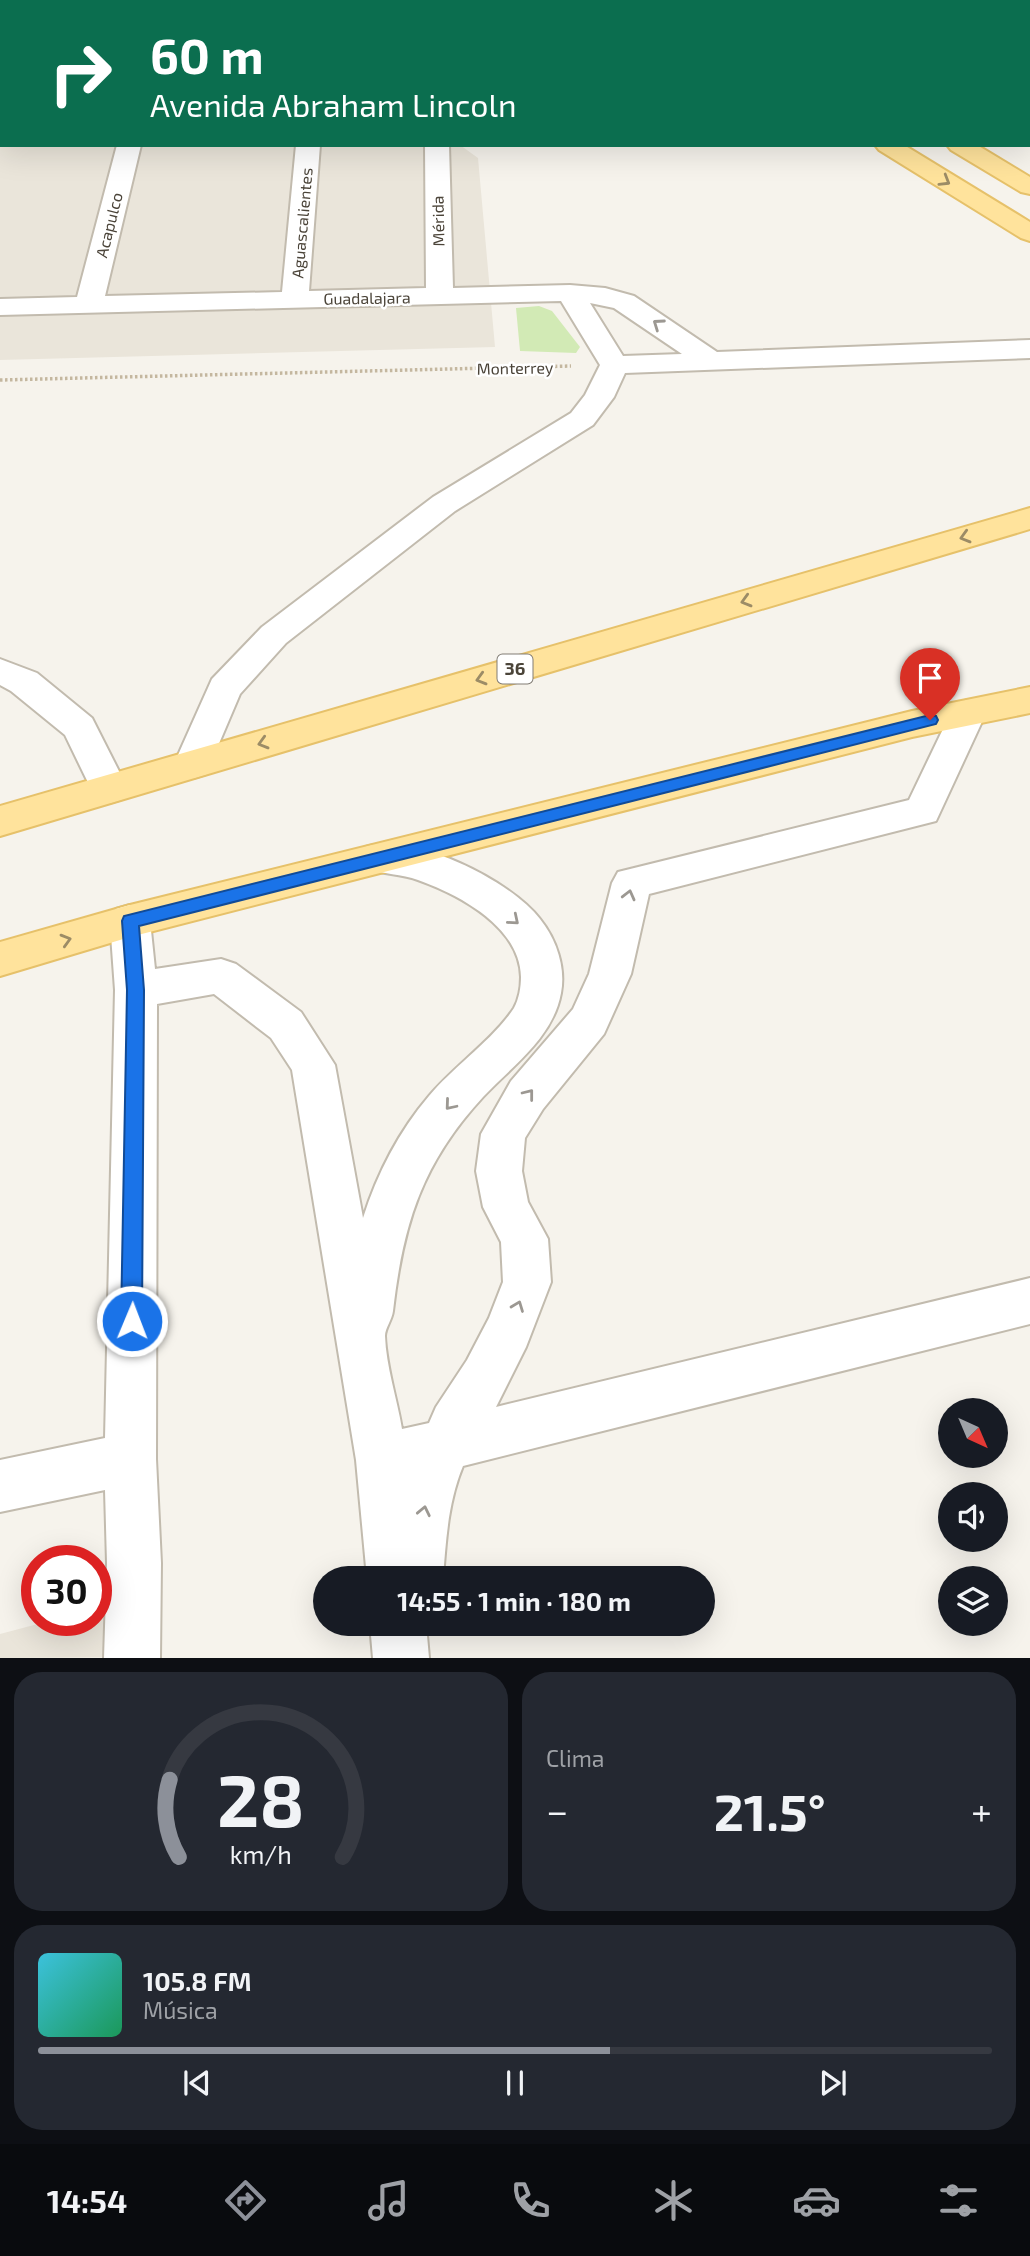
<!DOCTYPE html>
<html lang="es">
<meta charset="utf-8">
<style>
:root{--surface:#171b24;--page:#242831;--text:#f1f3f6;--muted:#9ea1a6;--line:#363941;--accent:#8c9099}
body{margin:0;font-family:"Exo 2",sans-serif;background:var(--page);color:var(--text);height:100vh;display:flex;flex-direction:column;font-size:26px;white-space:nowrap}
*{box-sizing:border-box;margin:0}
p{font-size:23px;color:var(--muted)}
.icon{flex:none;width:38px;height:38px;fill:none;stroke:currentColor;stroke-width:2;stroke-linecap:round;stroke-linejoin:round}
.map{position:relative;height:1658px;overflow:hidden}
.drawer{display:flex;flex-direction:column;gap:14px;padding:14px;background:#0d0f14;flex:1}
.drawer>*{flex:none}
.top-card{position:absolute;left:0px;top:0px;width:1031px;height:147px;box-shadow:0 7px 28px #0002;background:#0b6e4f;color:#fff;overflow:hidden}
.needle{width:46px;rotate:136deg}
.tools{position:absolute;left:938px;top:1398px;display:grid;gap:14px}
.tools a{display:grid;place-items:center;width:70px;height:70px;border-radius:50%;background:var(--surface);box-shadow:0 7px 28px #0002;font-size:35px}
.speed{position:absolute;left:21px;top:1545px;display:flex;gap:14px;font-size:35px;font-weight:700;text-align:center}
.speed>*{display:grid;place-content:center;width:91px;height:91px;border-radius:50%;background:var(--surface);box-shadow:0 7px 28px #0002;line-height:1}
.speed .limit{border:10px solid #d22;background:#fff;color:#111}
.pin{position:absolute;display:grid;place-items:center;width:60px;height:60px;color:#fff;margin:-72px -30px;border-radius:50% 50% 50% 0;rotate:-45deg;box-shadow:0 0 7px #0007}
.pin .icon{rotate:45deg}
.me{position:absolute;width:77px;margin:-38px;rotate:1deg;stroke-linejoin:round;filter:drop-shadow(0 0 5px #0008)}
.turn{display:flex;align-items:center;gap:24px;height:147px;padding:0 35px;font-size:32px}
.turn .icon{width:91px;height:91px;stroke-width:2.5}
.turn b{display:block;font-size:49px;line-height:60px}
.big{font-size:52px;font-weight:700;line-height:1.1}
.drawer .tile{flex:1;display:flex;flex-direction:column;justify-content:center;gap:10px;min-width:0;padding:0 24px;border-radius:28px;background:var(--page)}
.drawer .dial{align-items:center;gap:0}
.dial svg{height:182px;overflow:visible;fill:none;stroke:var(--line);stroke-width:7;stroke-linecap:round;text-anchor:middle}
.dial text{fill:var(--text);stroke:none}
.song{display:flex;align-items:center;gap:21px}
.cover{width:84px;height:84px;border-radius:10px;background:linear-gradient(135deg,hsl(190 70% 55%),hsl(150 70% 35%))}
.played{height:7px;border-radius:4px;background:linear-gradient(90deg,var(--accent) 60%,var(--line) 60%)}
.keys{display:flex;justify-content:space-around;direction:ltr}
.heat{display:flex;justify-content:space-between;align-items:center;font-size:38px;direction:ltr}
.drawer .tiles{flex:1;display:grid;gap:14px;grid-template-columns:1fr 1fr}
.tile:last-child{grid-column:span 2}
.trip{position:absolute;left:313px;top:1566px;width:402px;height:70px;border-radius:35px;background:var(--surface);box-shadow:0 7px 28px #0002;font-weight:700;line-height:70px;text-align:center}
.dock{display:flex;height:112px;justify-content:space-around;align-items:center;background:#090b0e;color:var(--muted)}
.dock .icon{width:49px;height:49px}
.dock .on{color:var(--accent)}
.dock b{font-size:32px;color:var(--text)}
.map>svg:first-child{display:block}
</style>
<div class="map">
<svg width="1030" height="1658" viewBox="0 0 1030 1658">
<rect width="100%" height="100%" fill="#f6f3ec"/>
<path fill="#eae5da" d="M82,0H983L977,2Z
M0,48L2,145H460L478,158L495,347L0,360Z
M155,1591L153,1657L0,1658V1634L49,1621L96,1620V1607Z"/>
<path fill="#d2eab5" d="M539,306L552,311L580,347L576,353L520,351L516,308Z"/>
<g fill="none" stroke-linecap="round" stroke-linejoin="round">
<defs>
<path id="minor" d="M409,0H446L447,2H410Z
M615,0H641L614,2Z
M0,13H2V25H0Z
M0,80H2V94H0Z
M117,145H141L105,296L282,292L296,145H320L309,291L426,288L425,145H449L453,288L570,285L605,288L634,296L717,352L1030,340V358L625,373L614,397L593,425L455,511L286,643L240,694L206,774L193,778L180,774L174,764L212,679L262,627L433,497L571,413L585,395L600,365L561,301L0,315V299L77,297ZM590,303L614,308L682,354L623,356Z
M0,659L37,673L92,718L128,789L122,799L109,803L96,799L65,735L11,691L0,685Z
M968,700L981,704L986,713L936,821L649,894L631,974L604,1034L543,1109L525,1138L522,1171L528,1202L548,1239L551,1282L526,1347L496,1407L1030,1278V1324L463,1466C448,1502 446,1540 443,1578H367L356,1460L292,1070L271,1038L214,994L157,1004L156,1459L161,1563L160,1658H104L107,1563L105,1490L0,1512V1460L105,1438L115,990L110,921L116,909L130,905L144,909L150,921L155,969L221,959L236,964L301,1012L335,1065L363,1218C377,1174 399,1131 429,1096C454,1066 493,1040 514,1008C519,999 521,987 521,977C520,927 460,895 418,880C402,874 383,874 366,869L360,858L366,847C414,832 511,881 540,919C556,939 566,967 561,993C553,1038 512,1066 483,1097C422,1163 403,1224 393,1311C392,1320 385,1328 385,1336C386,1366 397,1399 402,1429L429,1423L436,1407L467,1360L489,1318L503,1282L501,1242L483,1207L476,1171L481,1134L511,1081L573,1009L589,974L612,883L618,872L909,800L955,704Z
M370,1624H426L429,1658H373Z"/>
<path id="major" d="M632,0H654L655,2H633Z
M698,0H720L721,2H699Z
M1010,0H1030V5L1029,2H1009Z
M875,145H904L1030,222V241L1021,238L879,150Z
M947,145H977L1030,177V194L1021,192L951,150Z
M1030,508V529L0,836V806Z
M1030,687V713L912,737L130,937L0,976V942L130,905L912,711Z"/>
</defs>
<use href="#minor" stroke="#c2bbae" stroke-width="4"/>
<use href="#major" stroke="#e6c16a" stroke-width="4"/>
<path stroke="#c4b79f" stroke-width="3.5" stroke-dasharray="2.5 2.5" stroke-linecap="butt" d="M0,380L571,366"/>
<use href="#minor" fill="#fff" fill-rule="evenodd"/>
<use href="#major" fill="#ffe39c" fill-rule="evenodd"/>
</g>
<defs><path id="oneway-chevron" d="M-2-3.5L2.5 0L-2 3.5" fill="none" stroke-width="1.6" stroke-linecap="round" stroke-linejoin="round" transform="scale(1.75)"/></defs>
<g stroke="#9c8c66">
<use href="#oneway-chevron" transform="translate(945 181) rotate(31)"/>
<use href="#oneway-chevron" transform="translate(965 537) rotate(164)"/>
<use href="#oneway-chevron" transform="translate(746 601) rotate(164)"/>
<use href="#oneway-chevron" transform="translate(481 679) rotate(164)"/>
<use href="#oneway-chevron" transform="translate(263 743) rotate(164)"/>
<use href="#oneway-chevron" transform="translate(66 940) rotate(-16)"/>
</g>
<g stroke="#9c9892">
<use href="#oneway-chevron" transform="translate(658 324) rotate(-145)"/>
<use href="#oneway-chevron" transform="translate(629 895) rotate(-76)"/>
<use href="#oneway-chevron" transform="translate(514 920) rotate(40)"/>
<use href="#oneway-chevron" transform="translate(529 1094) rotate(-52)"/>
<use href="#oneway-chevron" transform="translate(450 1105) rotate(130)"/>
<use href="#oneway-chevron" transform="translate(518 1306) rotate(-69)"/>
<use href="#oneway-chevron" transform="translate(424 1511) rotate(-78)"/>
</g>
<path fill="#1a73e8" stroke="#114b97" stroke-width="2" d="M930,715L936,716L938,720L936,724L139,926L144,990L142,1321L139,1328L132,1331L124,1328L121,1321L127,990L122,921L124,916Z"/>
<g text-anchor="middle" stroke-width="5" stroke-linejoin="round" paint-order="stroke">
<g font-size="16" fill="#4b4439" stroke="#fff">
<text transform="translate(438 221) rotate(-91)" y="6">Mérida</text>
<text transform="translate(302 223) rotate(-85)" y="6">Aguascalientes</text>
<text transform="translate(109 225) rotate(-76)" y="6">Acapulco</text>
<text transform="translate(367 298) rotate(-1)" y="6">Guadalajara</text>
<text transform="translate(515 368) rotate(-1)" y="6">Monterrey</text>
</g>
<rect fill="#fff" stroke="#817c74" stroke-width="2" x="497.5" y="654.5" width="35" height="29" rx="5"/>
<g font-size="18" font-weight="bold" fill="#4b4439">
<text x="515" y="675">36</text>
</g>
</g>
</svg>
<div class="tools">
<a><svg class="needle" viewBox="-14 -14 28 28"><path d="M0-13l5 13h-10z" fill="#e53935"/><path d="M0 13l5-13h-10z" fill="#9ea1a6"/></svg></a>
<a><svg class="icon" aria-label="sound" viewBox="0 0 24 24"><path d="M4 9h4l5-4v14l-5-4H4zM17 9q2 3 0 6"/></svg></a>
<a><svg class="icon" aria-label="layers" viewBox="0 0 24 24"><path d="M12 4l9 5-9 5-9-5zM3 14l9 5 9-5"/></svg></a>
</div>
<div class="speed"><div class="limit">30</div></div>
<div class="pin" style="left:930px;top:720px;background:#d93025"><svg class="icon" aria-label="arrive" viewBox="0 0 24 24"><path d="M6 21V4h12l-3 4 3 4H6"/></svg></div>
<svg class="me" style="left:132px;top:1321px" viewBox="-20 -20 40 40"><circle r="17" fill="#1a73e8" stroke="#fff" stroke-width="3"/><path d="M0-11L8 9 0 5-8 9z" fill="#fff"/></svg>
<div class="trip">14:55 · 1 min · 180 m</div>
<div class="top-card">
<div class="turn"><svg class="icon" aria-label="right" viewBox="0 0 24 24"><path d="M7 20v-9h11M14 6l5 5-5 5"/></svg><div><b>60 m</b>Avenida Abraham Lincoln</div></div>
</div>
</div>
<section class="drawer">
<div class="tiles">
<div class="tile dial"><svg viewBox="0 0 100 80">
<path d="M14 69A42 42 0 1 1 86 69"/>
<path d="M14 69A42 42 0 0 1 10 35" stroke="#8c9099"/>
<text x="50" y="56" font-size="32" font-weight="700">28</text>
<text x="50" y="72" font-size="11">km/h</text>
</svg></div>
<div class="tile"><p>Clima</p>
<div class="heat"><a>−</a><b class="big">21.5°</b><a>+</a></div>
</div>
<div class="tile">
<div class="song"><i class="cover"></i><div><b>105.8 FM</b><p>Música</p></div></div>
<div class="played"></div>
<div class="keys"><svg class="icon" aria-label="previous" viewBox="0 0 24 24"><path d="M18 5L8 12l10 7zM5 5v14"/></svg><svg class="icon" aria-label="pause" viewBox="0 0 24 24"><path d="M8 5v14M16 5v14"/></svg><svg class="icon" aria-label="next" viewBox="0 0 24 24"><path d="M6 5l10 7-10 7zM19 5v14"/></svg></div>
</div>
</div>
</section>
<nav class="dock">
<b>14:54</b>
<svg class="icon on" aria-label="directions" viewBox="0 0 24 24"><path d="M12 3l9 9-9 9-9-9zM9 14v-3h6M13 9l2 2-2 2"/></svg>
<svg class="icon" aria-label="music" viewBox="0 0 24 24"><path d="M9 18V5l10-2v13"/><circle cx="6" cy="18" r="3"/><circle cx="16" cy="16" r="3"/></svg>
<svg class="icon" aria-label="phone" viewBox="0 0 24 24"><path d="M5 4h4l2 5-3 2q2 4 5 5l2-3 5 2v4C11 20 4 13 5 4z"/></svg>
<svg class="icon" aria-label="climate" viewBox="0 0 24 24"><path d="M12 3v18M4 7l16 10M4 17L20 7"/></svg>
<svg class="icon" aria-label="car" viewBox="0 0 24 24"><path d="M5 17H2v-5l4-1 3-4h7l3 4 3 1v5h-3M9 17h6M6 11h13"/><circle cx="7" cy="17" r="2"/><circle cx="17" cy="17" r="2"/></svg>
<svg class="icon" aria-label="filters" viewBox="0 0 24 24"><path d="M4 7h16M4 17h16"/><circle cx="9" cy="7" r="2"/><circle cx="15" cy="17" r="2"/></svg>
</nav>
